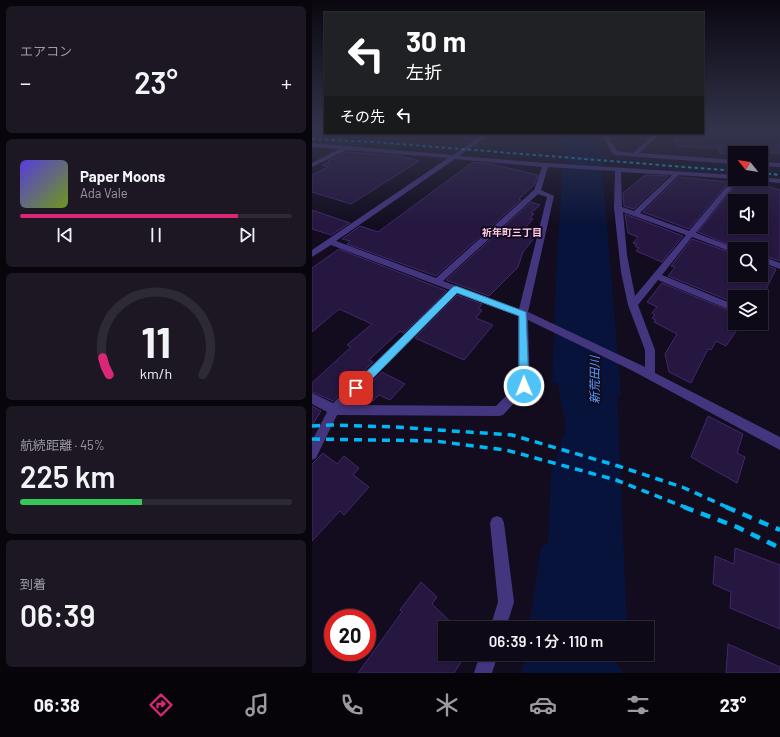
<!DOCTYPE html>
<html lang="ja">
<meta charset="utf-8">
<style>
:root{--surface:#0e0916;--page:#1c1723;--text:#f1f3f6;--muted:#9b9aa1;--line:#2e2a35;--accent:#db2777}
body{margin:0;font-family:Barlow,"Noto Sans JP",sans-serif;background:var(--page);color:var(--text);height:100vh;display:flex;flex-direction:column;font-size:15px;white-space:nowrap}
*{box-sizing:border-box;margin:0}
p{font-size:13px;color:var(--muted)}
.icon{flex:none;width:22px;height:22px;fill:none;stroke:currentColor;stroke-width:2;stroke-linecap:round;stroke-linejoin:round}
.map{position:relative;flex:1;overflow:hidden}
.drawer{display:flex;flex-direction:column;gap:6px;padding:6px;background:#08050c;width:312px}
.drawer>*{flex:none}
.banner{position:absolute;left:12px;top:12px;width:380px;height:122px;border-radius:0px;box-shadow:0 1px 3px #0004,0 0 0 1px var(--line);background:#202124;color:#fff;overflow:hidden}
.needle{width:26px;rotate:300deg}
.tools{position:absolute;left:416px;top:146px;display:grid;gap:8px}
.tools a{display:grid;place-items:center;width:40px;height:40px;border-radius:0px;background:var(--surface);box-shadow:0 1px 3px #0004,0 0 0 1px var(--line);font-size:20px}
.speed{position:absolute;left:12px;top:609px;display:flex;gap:8px;font-size:20px;font-weight:700;text-align:center}
.speed>*{display:grid;place-content:center;width:52px;height:52px;border-radius:50%;background:var(--surface);box-shadow:0 1px 3px #0004,0 0 0 1px var(--line);line-height:1}
.speed .limit{border:6px solid #d22;background:#fff;color:#111}
.pin{position:absolute;display:grid;place-items:center;width:34px;height:34px;color:#fff;margin:-17px;border-radius:8px;box-shadow:0 2px 6px #0006}
.me{position:absolute;width:44px;margin:-22px;rotate:359deg;stroke-linejoin:round;filter:drop-shadow(0 0 3px #0008)}
.turn{display:flex;align-items:center;gap:14px;height:84px;padding:0 16px;font-size:18px}
.turn .icon{width:52px;height:52px;stroke-width:2.5}
.turn b{display:block;font-size:28px;line-height:34px}
.then{display:flex;align-items:center;height:38px;padding:0 16px;background:#0003;gap:8px;font-size:15px}
.big{font-size:30px;font-weight:600;line-height:1.1}
.drawer .tile{flex:1;display:flex;flex-direction:column;justify-content:center;gap:6px;min-width:0;padding:0 14px;border-radius:6px;background:var(--page)}
.drawer .dial{align-items:center;gap:0}
.dial svg{height:104px;overflow:visible;fill:none;stroke:var(--line);stroke-width:7;stroke-linecap:round;text-anchor:middle}
.dial text{fill:var(--text);stroke:none}
.song{display:flex;align-items:center;gap:12px}
.cover{width:48px;height:48px;border-radius:6px;background:linear-gradient(135deg,hsl(250 70% 55%),hsl(80 70% 35%))}
.played{height:4px;border-radius:2px;background:linear-gradient(90deg,var(--accent) 80%,var(--line) 80%)}
.keys{display:flex;justify-content:space-around;direction:ltr}
.heat{display:flex;justify-content:space-between;align-items:center;font-size:22px;direction:ltr}
.charge{height:6px;border-radius:3px;background:linear-gradient(90deg,#34c759 45%,var(--line) 0)}
.trip{position:absolute;left:126px;top:621px;width:216px;height:40px;border-radius:0px;background:var(--surface);box-shadow:0 1px 3px #0004,0 0 0 1px var(--line);font-weight:600;line-height:40px;text-align:center}
.dock{display:flex;height:64px;justify-content:space-around;align-items:center;background:#060409;color:var(--muted)}
.dock .icon{width:28px;height:28px}
.dock .current{color:var(--accent)}
.dock b{font-size:18px;color:var(--text)}
main{display:flex;flex:1;min-height:0}
.map>svg:first-child{display:block}
</style>
<main>
<section class="drawer">
<div class="tile"><p>エアコン</p>
<div class="heat"><a>−</a><b class="big">23°</b><a>+</a></div>
</div>
<div class="tile">
<div class="song"><i class="cover"></i><div><b>Paper Moons</b><p>Ada Vale</p></div></div>
<div class="played"></div>
<div class="keys"><svg class="icon" aria-label="previous" viewBox="0 0 24 24"><path d="M18 5L8 12l10 7zM5 5v14"/></svg><svg class="icon" aria-label="pause" viewBox="0 0 24 24"><path d="M8 5v14M16 5v14"/></svg><svg class="icon" aria-label="next" viewBox="0 0 24 24"><path d="M6 5l10 7-10 7zM19 5v14"/></svg></div>
</div>
<div class="tile dial"><svg viewBox="0 0 100 80">
<path d="M14 69A42 42 0 1 1 86 69"/>
<path d="M14 69A42 42 0 0 1 9 56" stroke="#db2777"/>
<text x="50" y="56" font-size="32" font-weight="700">11</text>
<text x="50" y="72" font-size="11">km/h</text>
</svg></div>
<div class="tile"><p>航続距離 · 45%</p><b class="big">225 km</b><div class="charge"></div></div>
<div class="tile"><p>到着</p><b class="big">06:39</b></div>
</section>
<div class="map">
<svg width="468" height="673" viewBox="0 0 468 673">
<rect width="100%" height="100%" fill="#120c1e"/>
<path fill="#08133b" d="M246,133H280L289,154L309,395L300,397L269,435L259,491L288,582L296,583L294,628H217L229,546L236,543L239,474L254,429L246,384L240,382L245,258L252,149L246,143L240,142L241,139H248L249,137Z
M213,654H299L311,673H209Z"/>
<g fill="none" stroke-linecap="round" stroke-linejoin="round">
<path fill="#08133b" fill-rule="evenodd" d="M283,348L298,353L304,365L315,628H249L262,365L268,353Z
M266,654H298L282,661Z"/>
</g>
<path fill="#251740" stroke="#40296c" fill-rule="evenodd" d="M391,132H468V153H408L407,148L364,146V133Z
M35,152L88,156L107,161L39,204L0,192V175L16,167L10,165L18,162L16,161Z
M161,162L179,164L226,175L222,185L207,199L209,200L124,276L35,244L38,241L30,239L48,226L66,232Z
M333,175L356,176L322,209L312,206L311,193Z
M367,177L417,182L377,229L331,212Z
M437,181L468,190V261L449,255V249H427L386,232L426,182L437,183ZM423,201H449V227H423Z
M219,202L228,205L219,213L222,214L218,218L221,219L213,228L224,231L220,236L223,237L211,252L206,267L177,296L134,280Z
M0,210L38,223L19,235L0,229Z
M313,214L371,236L350,262L324,251L327,248L323,246L325,244L321,243L326,237L316,233Z
M380,239L423,254V275H449V264L464,269L450,297L440,294L439,297H423V303L356,276L363,267L359,266Z
M27,249L135,291L92,333L88,331L57,360L61,362L21,401L0,392V383L39,347L35,345L60,324L27,309L0,332V268Z
M350,283L423,313V323L428,325L414,346L404,341L399,350L396,349L379,383L357,372L353,354L365,334L342,322L344,320L340,318L343,315L340,313L345,307L335,302Z
M145,295L170,304L166,309L170,310L164,318L181,325L152,360L103,338Z
M70,372L93,384L78,400L67,395L61,401L48,394Z
M0,406L9,411L0,426Z
M396,416L431,434L425,453L433,457L425,483L379,457Z
M11,453L25,464L32,456L47,468L41,475L57,487L32,515L28,511L0,541V464Z
M423,548L468,565V629L418,608L419,592L401,584L403,556L422,564Z
M109,582L125,597L120,604L145,628H133V654H154L142,673H46L90,612L88,610Z
M416,644L468,667V673H414Z"/>
<g fill="none" stroke-linecap="round" stroke-linejoin="round">
<path fill="#43367f" fill-rule="evenodd" d="M173,133H180L147,156L234,163L423,175V179H427L384,233L426,249H423V252H420L380,237L350,275L423,305V312L346,280L326,305L343,350V373L468,437V450L319,370L216,320L218,386L191,415L187,416L25,415L4,458L0,460V441L15,412L0,404V393L21,403L138,290L19,245L0,257V250L136,158L35,150L0,167V163L27,149L0,147V143L141,155ZM143,159L230,167L222,190L124,278L24,241ZM236,167L303,171L302,208L309,272L316,305L333,350V367L216,312L242,196L229,190ZM309,172L360,175L322,211L310,207ZM367,175L421,179L377,231L328,213ZM226,194L235,197L207,309L131,281ZM311,212L374,235L323,296L315,255ZM145,293L206,316V384L184,406L35,405Z
M289,133H295L305,151L321,153L343,133H349L327,153L423,160V164L303,155L300,153Z
M449,162L468,163V167L449,166Z
M449,177L468,179V183L446,181L443,179H449Z
M449,256L468,263V269L449,262Z
M185,516L190,518L192,523L202,602L194,628H178L186,602L178,523L180,518Z
M168,654H186L180,673H162Z"/>
<path stroke="#00b8f4" stroke-width="2" stroke-dasharray="3.5 3" stroke-linecap="butt" d="M0,139L62,142L423,171
M449,173L468,175"/>
<path stroke="#00b8f4" stroke-width="3.5" stroke-dasharray="8 6" stroke-linecap="butt" d="M0,426L19,425L83,427L200,435L306,466L370,487L417,508
M0,439L123,441L194,450L304,480L375,508"/>
<path stroke="#00b8f4" stroke-width="4.5" stroke-dasharray="10 8" stroke-linecap="butt" d="M372,507L425,527L468,548
M414,507L468,530"/>
</g>
<linearGradient id="sky" x2="0" y2="1"><stop stop-color="#0a0710"/><stop offset="0.58" stop-color="#33344c"/><stop offset="1" stop-color="#33344c" stop-opacity="0"/></linearGradient>
<rect width="468" height="226" fill="url(#sky)"/>
<path fill="#4fc3f7" stroke="#337fa1" d="M144,286L214,312L217,386L215,389L212,391L208,389L207,386V316L145,293L48,391L44,392L41,391L39,388L41,385L141,287Z"/>
<g text-anchor="middle" stroke-width="4" stroke-linejoin="round" paint-order="stroke">
<g font-size="10" font-weight="bold" fill="#ffcbe4" stroke="#120c1e">
<text x="200" y="236">祈年町三丁目</text>
</g>
<g font-size="12" font-style="italic" fill="#5799ff" stroke="#120c1e">
<text transform="translate(283 380) rotate(-90)" y="4">新荒田川</text>
</g>
</g>
</svg>
<div class="tools">
<a><svg class="needle" viewBox="-14 -14 28 28"><path d="M0-13l5 13h-10z" fill="#e53935"/><path d="M0 13l5-13h-10z" fill="#9b9aa1"/></svg></a>
<a><svg class="icon" aria-label="sound" viewBox="0 0 24 24"><path d="M4 9h4l5-4v14l-5-4H4zM17 9q2 3 0 6"/></svg></a>
<a><svg class="icon" aria-label="search" viewBox="0 0 24 24"><circle cx="10" cy="10" r="6"/><path d="M15 15l6 6"/></svg></a>
<a><svg class="icon" aria-label="layers" viewBox="0 0 24 24"><path d="M12 4l9 5-9 5-9-5zM3 14l9 5 9-5"/></svg></a>
</div>
<div class="speed"><div class="limit">20</div></div>
<div class="pin" style="left:44px;top:388px;background:#d93025"><svg class="icon" aria-label="arrive" viewBox="0 0 24 24"><path d="M6 21V4h12l-3 4 3 4H6"/></svg></div>
<svg class="me" style="left:212px;top:386px" viewBox="-20 -20 40 40"><circle r="17" fill="#4fc3f7" stroke="#fff" stroke-width="3"/><path d="M0-11L8 9 0 5-8 9z" fill="#fff"/></svg>
<div class="trip">06:39 · 1 分 · 110 m</div>
<div class="banner">
<div class="turn"><svg class="icon" aria-label="left" viewBox="0 0 24 24"><path d="M17 20v-9H6M10 6l-5 5 5 5"/></svg><div><b>30 m</b>左折</div></div>
<div class="then">その先<svg class="icon" aria-label="left" viewBox="0 0 24 24"><path d="M17 20v-9H6M10 6l-5 5 5 5"/></svg></div>
</div>
</div>
</main>
<nav class="dock">
<b>06:38</b>
<svg class="icon current" aria-label="directions" viewBox="0 0 24 24"><path d="M12 3l9 9-9 9-9-9zM9 14v-3h6M13 9l2 2-2 2"/></svg>
<svg class="icon" aria-label="music" viewBox="0 0 24 24"><path d="M9 18V5l10-2v13"/><circle cx="6" cy="18" r="3"/><circle cx="16" cy="16" r="3"/></svg>
<svg class="icon" aria-label="phone" viewBox="0 0 24 24"><path d="M5 4h4l2 5-3 2q2 4 5 5l2-3 5 2v4C11 20 4 13 5 4z"/></svg>
<svg class="icon" aria-label="climate" viewBox="0 0 24 24"><path d="M12 3v18M4 7l16 10M4 17L20 7"/></svg>
<svg class="icon" aria-label="car" viewBox="0 0 24 24"><path d="M5 17H2v-5l4-1 3-4h7l3 4 3 1v5h-3M9 17h6M6 11h13"/><circle cx="7" cy="17" r="2"/><circle cx="17" cy="17" r="2"/></svg>
<svg class="icon" aria-label="filters" viewBox="0 0 24 24"><path d="M4 7h16M4 17h16"/><circle cx="9" cy="7" r="2"/><circle cx="15" cy="17" r="2"/></svg>
<b>23°</b>
</nav>
